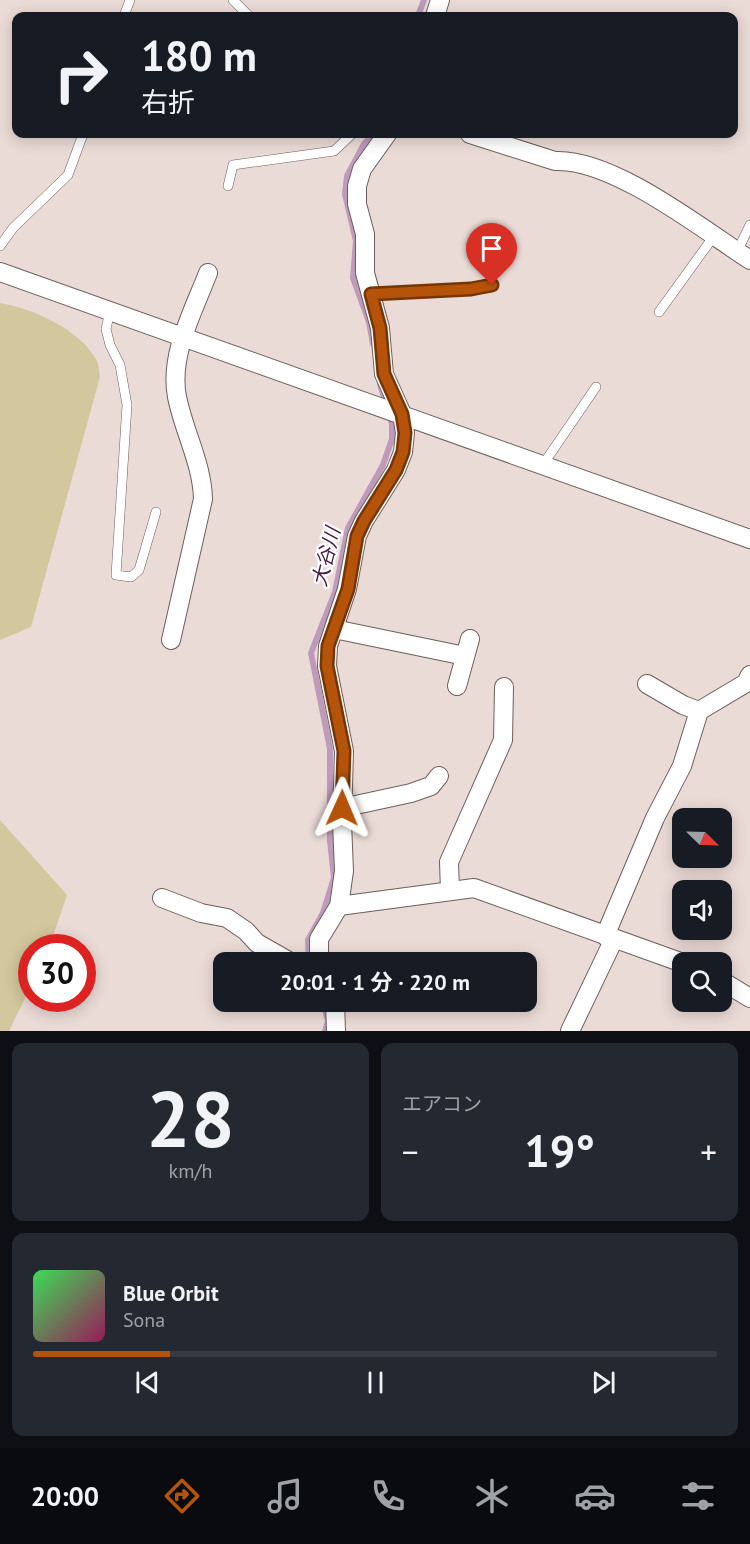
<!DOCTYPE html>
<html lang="ja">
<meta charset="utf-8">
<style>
:root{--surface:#171b24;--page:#242831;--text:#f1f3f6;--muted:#9ea1a6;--line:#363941;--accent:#b45309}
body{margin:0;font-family:"PT Sans","Noto Sans JP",sans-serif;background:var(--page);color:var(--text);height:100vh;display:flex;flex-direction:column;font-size:22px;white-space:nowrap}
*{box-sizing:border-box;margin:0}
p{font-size:20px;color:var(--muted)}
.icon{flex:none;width:33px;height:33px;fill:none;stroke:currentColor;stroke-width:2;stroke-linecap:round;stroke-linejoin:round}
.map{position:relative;height:1031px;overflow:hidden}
.details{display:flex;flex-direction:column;gap:12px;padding:12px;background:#0d0f14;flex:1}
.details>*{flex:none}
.top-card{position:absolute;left:12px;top:12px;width:726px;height:126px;border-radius:12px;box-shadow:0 3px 15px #0003;background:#171b24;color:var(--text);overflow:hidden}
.needle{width:39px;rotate:113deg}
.controls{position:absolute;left:672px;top:808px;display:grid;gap:12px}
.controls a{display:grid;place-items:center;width:60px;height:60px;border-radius:12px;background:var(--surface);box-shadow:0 3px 15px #0003;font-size:30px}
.speed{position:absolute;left:18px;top:934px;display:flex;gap:12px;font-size:30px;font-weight:700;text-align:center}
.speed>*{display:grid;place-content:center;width:78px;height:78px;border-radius:50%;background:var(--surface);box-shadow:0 3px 15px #0003;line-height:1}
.speed .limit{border:9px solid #d22;background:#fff;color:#111}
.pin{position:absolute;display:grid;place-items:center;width:51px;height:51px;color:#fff;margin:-62px -26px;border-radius:50% 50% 50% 0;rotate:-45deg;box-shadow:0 0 6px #0007}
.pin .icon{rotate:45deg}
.me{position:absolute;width:66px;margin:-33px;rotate:1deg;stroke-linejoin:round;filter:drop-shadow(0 0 4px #0008)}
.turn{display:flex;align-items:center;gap:21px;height:126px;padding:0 30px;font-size:27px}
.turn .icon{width:78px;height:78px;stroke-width:2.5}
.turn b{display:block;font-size:42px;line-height:51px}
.big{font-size:45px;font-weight:700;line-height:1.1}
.details .tile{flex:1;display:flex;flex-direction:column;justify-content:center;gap:9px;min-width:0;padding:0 21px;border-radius:12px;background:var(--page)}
.details .dial{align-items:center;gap:0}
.dial b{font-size:78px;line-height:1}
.song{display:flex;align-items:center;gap:18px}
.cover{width:72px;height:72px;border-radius:9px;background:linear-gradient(135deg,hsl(130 70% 55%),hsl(330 70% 35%))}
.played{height:6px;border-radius:3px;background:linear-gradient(90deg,var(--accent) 20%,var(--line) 20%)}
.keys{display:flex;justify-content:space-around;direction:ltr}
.heat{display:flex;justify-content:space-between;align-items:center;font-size:33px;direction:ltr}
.details .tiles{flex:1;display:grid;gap:12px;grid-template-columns:1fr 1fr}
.tile:last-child{grid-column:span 2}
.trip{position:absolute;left:213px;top:952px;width:324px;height:60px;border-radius:12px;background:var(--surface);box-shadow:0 3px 15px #0003;font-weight:700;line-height:60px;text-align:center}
.dock{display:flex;height:96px;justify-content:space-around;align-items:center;background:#090b0e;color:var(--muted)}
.dock .icon{width:42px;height:42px}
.dock .active{color:var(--accent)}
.dock b{font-size:27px;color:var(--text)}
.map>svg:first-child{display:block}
</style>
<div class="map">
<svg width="750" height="1031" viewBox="0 0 750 1031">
<rect width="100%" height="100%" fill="#ebdbd7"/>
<path fill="#d2c79d" d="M0,303C32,308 80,330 96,359C99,364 99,372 100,377L31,627L0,640Z
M0,820L67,895L49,948H32L31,986L9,1031H0Z"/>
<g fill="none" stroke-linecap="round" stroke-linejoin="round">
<path stroke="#bf9aba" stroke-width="6" d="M418,16L424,0
M373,134L364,144L347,176L345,194L356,241L353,278L369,322L373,344
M309,963L308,940L323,913L334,878L330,841V749L311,653L335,592L348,528L383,465L392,439V424L380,384
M323,1002L328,1021L325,1031"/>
<defs>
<path id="service" d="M233,0L249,16
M124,16L130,0
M228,186L233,165L334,151L352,134
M0,246L13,228L68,175L83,134
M737,252L750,225
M371,294L471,289L492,285
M110,311L106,329L110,345L120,365L127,405L116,575L131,577L139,570L156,512
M659,312L714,236
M542,466L596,387"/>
<path id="minor" d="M435,16L440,0
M470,134L555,161C612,158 701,228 750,260
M0,272L750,539
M334,629L465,656
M171,640L203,499C202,463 184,432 177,397C169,355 193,312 208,273
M457,686L470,639
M699,711L746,683L750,675
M342,808L411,793L431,786L439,776
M450,891L449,862L503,740L504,687
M162,898L201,913L227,918L246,931L257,943L292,963
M339,906L474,888L683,963
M605,936L655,818L682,766L699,711L683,705L647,684
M319,963V939L339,906L344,871L342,822L344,751L327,666L328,646L347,589L357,536L364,521L396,470L403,452L405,433L402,414L384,374L380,328L365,273V234L357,204V186L362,169L387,134
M722,981L750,998
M335,1002L336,1031
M570,1031L614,939"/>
</defs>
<use href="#service" stroke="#6d5f5c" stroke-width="10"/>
<use href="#minor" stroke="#6d5f5c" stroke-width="20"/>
<use href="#service" stroke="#fff" stroke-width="9"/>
<use href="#minor" stroke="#fff" stroke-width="18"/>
</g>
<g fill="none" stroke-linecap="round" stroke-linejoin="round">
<defs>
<path id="route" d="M342,808L344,751L327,666L328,646L348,589L357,536L364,521L396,470L403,452L405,433L402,414L384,374L380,328L371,294L471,289L492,285"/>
</defs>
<use href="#route" stroke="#753606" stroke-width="15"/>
<use href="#route" stroke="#b45309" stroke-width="10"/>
</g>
<g text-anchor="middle" stroke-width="4.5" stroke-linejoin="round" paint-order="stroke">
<g font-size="20" font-style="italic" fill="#481b44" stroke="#fff">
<text transform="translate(326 557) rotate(-76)" y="7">大谷川</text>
</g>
</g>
</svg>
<div class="controls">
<a><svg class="needle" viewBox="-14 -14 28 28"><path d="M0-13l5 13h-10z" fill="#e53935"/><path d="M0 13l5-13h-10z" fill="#9ea1a6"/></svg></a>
<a><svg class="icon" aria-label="sound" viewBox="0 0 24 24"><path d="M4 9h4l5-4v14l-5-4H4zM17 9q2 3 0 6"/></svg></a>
<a><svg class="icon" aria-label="search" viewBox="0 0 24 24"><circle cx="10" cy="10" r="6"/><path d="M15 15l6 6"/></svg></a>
</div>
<div class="speed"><div class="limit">30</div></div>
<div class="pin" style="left:492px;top:285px;background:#d93025"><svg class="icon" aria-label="arrive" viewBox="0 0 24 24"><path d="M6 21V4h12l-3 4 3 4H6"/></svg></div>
<svg class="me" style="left:342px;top:808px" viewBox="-20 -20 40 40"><path d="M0-17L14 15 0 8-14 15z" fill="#b45309" stroke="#fff" stroke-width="4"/></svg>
<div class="trip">20:01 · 1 分 · 220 m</div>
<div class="top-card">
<div class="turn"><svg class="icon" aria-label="right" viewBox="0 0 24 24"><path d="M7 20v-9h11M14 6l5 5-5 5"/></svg><div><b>180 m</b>右折</div></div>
</div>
</div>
<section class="details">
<div class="tiles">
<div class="tile dial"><b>28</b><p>km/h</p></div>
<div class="tile"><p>エアコン</p>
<div class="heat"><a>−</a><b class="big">19°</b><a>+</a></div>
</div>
<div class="tile">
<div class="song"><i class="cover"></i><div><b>Blue Orbit</b><p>Sona</p></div></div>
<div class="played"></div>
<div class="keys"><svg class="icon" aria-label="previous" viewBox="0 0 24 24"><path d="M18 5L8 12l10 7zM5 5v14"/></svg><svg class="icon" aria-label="pause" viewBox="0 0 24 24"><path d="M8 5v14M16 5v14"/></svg><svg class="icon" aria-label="next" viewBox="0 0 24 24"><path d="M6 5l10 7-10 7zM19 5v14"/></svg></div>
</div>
</div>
</section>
<nav class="dock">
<b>20:00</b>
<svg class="icon active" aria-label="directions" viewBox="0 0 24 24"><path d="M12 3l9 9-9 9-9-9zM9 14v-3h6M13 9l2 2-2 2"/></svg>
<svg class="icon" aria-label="music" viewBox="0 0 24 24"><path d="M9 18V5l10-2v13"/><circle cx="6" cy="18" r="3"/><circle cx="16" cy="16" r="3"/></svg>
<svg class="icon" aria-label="phone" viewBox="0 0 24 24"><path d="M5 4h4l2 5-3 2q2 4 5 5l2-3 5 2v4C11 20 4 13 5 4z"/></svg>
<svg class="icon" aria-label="climate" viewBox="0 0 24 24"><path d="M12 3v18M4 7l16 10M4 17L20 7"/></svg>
<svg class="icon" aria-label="car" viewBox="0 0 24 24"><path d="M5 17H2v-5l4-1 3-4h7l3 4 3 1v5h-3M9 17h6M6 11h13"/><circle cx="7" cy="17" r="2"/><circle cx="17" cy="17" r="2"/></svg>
<svg class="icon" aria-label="filters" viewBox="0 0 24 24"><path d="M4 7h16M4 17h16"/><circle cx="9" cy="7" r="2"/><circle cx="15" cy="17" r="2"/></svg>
</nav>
